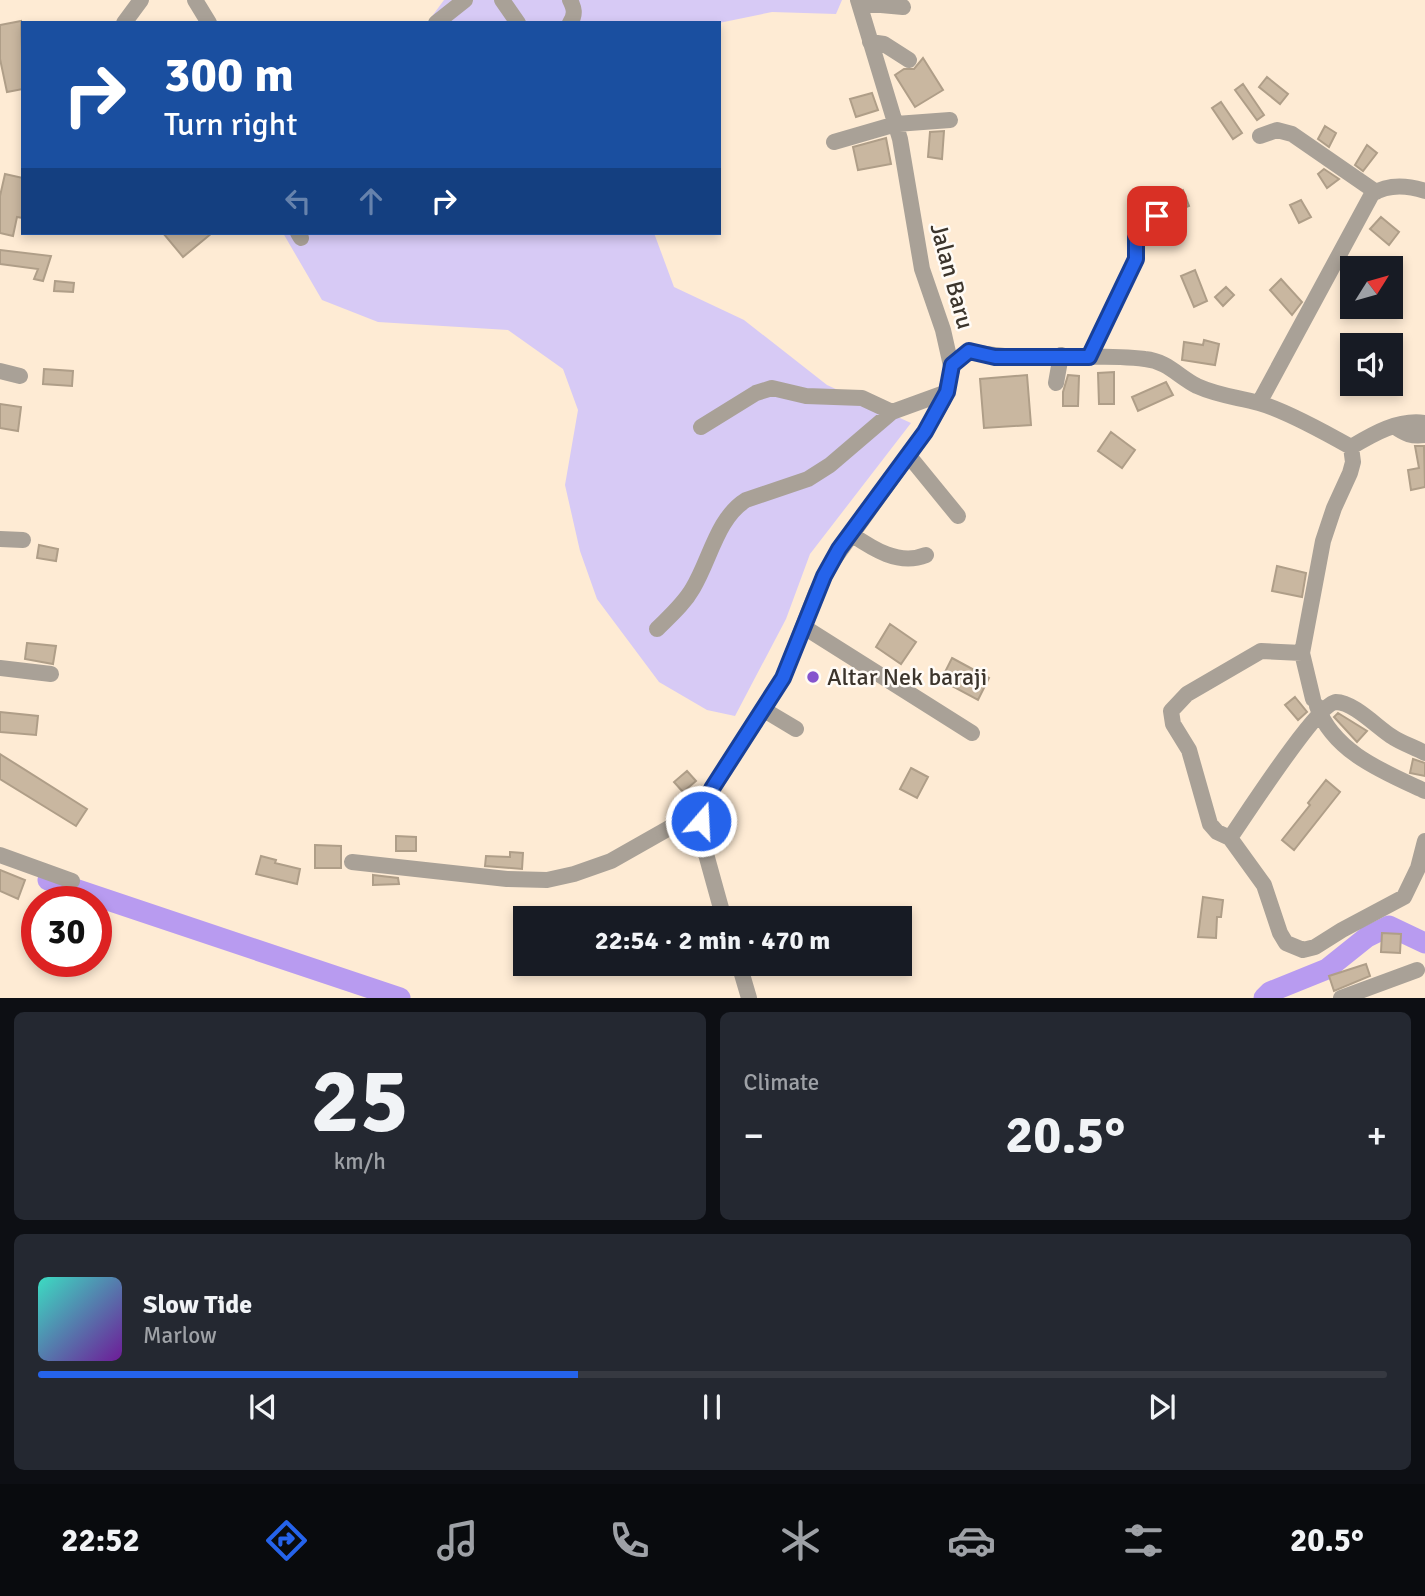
<!DOCTYPE html>
<meta charset="utf-8">
<style>
:root{--surface:#171b24;--page:#242831;--text:#f1f3f6;--muted:#9ea1a6;--line:#363941;--accent:#2563eb}
body{margin:0;font-family:Signika,sans-serif;background:var(--page);color:var(--text);height:100vh;display:flex;flex-direction:column;font-size:26px;white-space:nowrap}
*{box-sizing:border-box;margin:0}
p{font-size:23px;color:var(--muted)}
.icon{flex:none;width:38px;height:38px;fill:none;stroke:currentColor;stroke-width:2;stroke-linecap:round;stroke-linejoin:round}
.map{position:relative;height:998px;overflow:hidden}
.sheet{display:flex;flex-direction:column;gap:14px;padding:14px;background:#0d0f14;flex:1}
.sheet>*{flex:none}
.guide{position:absolute;left:21px;top:21px;width:700px;height:214px;border-radius:0px;box-shadow:0 4px 10px #0003;background:#1a4fa0;color:#fff;overflow:hidden}
.needle{width:46px;rotate:53deg}
.fabs{position:absolute;left:1340px;top:256px;display:grid;gap:14px}
.fabs a{display:grid;place-items:center;width:63px;height:63px;border-radius:0px;background:var(--surface);box-shadow:0 4px 10px #0003;font-size:35px}
.speed{position:absolute;left:21px;top:886px;display:flex;gap:14px;font-size:35px;font-weight:700;text-align:center}
.speed>*{display:grid;place-content:center;width:91px;height:91px;border-radius:50%;background:var(--surface);box-shadow:0 4px 10px #0003;line-height:1}
.speed .limit{border:10px solid #d22;background:#fff;color:#111}
.pin{position:absolute;display:grid;place-items:center;width:60px;height:60px;color:#fff;margin:-30px;border-radius:14px;box-shadow:0 4px 10px #0006}
.me{position:absolute;width:77px;margin:-38px;rotate:19deg;stroke-linejoin:round;filter:drop-shadow(0 0 5px #0008)}
.turn{display:flex;align-items:center;gap:24px;height:147px;padding:0 28px;font-size:32px}
.turn .icon{width:91px;height:91px;stroke-width:2.5}
.turn b{display:block;font-size:49px;line-height:60px}
.lanes{display:flex;align-items:center;height:66px;padding:0 28px;background:#0003;justify-content:center;gap:35px;direction:ltr}
.lanes .off{opacity:.35}
.big{font-size:52px;font-weight:700;line-height:1.1}
.sheet .widget{flex:1;display:flex;flex-direction:column;justify-content:center;gap:10px;min-width:0;padding:0 24px;border-radius:10px;background:var(--page)}
.sheet .dial{align-items:center;gap:0}
.dial b{font-size:91px;line-height:1}
.song{display:flex;align-items:center;gap:21px}
.cover{width:84px;height:84px;border-radius:10px;background:linear-gradient(135deg,hsl(170 70% 55%),hsl(280 70% 35%))}
.played{height:7px;border-radius:4px;background:linear-gradient(90deg,var(--accent) 40%,var(--line) 40%)}
.keys{display:flex;justify-content:space-around;direction:ltr}
.heat{display:flex;justify-content:space-between;align-items:center;font-size:38px;direction:ltr}
.sheet .tiles{flex:1;display:grid;gap:14px;grid-template-columns:1fr 1fr}
.widget:last-child{grid-column:span 2}
.trip{position:absolute;left:513px;top:906px;width:399px;height:70px;border-radius:0px;background:var(--surface);box-shadow:0 4px 10px #0003;font-weight:700;line-height:70px;text-align:center}
.dock{display:flex;height:112px;justify-content:space-around;align-items:center;background:#090b0e;color:var(--muted)}
.dock .icon{width:49px;height:49px}
.dock .active{color:var(--accent)}
.dock b{font-size:32px;color:var(--text)}
.map>svg:first-child{display:block}
</style>
<div class="map">
<svg width="1425" height="998" viewBox="0 0 1425 998">
<rect width="100%" height="100%" fill="#feebd4"/>
<path fill="#d7caf5" d="M444,0H842L836,14L772,12L719,23H427Z
M283,233H654L674,287L744,320L827,385L911,423L810,554L786,619L735,716L707,710L659,682L597,599L580,551L565,485L578,410L563,369L508,330L378,322L322,300Z"/>
<g fill="none" stroke-linecap="round" stroke-linejoin="round">
<path stroke="#b89bf0" stroke-width="21" d="M48,880L400,998
M1264,998L1270,992L1327,969L1367,937L1389,926L1425,943"/>
</g>
<path fill="#c9b7a0" stroke="#af9e88" stroke-width="2" d="M21,21L23,89L7,92L0,59V25Z
M923,58L943,90L915,107L895,75L904,69H914Z
M1267,77L1288,94L1280,104L1259,87Z
M1243,84L1264,115L1257,120L1235,90Z
M872,93L878,110L856,117L850,99Z
M1221,102L1242,133L1233,139L1212,108Z
M1325,126L1336,133L1329,147L1318,139Z
M944,131L942,159L928,157L930,132Z
M886,138L891,164L858,170L853,147Z
M1367,145L1377,153L1363,171L1355,165Z
M1324,169L1339,179L1327,188L1318,174Z
M5,174L23,178V218L17,217L13,236L0,233V196Z
M1183,190L1189,206L1167,215L1160,199Z
M1301,200L1311,217L1299,223L1290,205Z
M1381,217L1399,232L1389,245L1370,229Z
M163,233H212L183,257Z
M0,250L51,256L43,281L34,279L38,269L0,264Z
M1195,270L1207,301L1194,307L1181,276Z
M1281,279L1302,302L1292,315L1270,290Z
M55,281L74,283L73,292L54,291Z
M1226,287L1234,295L1223,306L1215,297Z
M1204,340L1219,344L1215,365L1182,360L1184,342L1203,345Z
M44,369L73,371L72,386L43,384Z
M1114,372V404H1099L1098,373Z
M1027,375L1031,425L984,428L980,379Z
M1068,375L1079,376L1078,406H1063V392Z
M1166,382L1173,395L1138,411L1132,397Z
M0,404L21,407L18,431L0,428Z
M1111,432L1135,450L1122,468L1098,451Z
M1415,446H1424L1425,487L1411,490L1408,470L1419,468Z
M39,545L58,549L56,561L37,558Z
M1277,566L1306,573L1302,597L1272,591Z
M890,624L916,642L901,664L876,647Z
M27,643L56,646L53,664L25,659Z
M952,658L989,678L978,700L941,680Z
M1295,697L1307,712L1298,720L1285,705Z
M0,712L38,716L36,735L0,732Z
M1338,713L1367,731L1357,742L1334,717Z
M0,754L87,809L76,826L0,779Z
M1413,759L1425,763V776L1410,773Z
M911,768L928,777L917,798L900,789Z
M687,771L696,781L683,792L674,782Z
M1326,780L1340,792L1294,850L1282,840L1310,805L1308,803Z
M396,836L416,837V851H396Z
M315,845L341,846V868H315Z
M510,852L523,853L522,869L485,866L486,856L510,857Z
M261,856L276,860L275,863L300,869L297,884L256,874Z
M0,870L25,880L18,899L0,891Z
M373,875L398,878L399,884L373,885Z
M1203,897L1223,900L1221,917H1217L1216,938L1198,937Z
M1382,933L1401,934L1400,953L1381,952Z
M1366,964L1370,976L1334,991L1329,976Z"/>
<g fill="none" stroke-linecap="round" stroke-linejoin="round">
<path stroke="#a9a197" stroke-width="16" d="M195,0L209,23
M502,0L518,23
M570,0C574,8 576,14 570,23
M859,3L903,7
M124,23L141,0
M436,23L465,0
M870,42L884,44L909,60
M1260,136L1277,130L1292,134L1376,192
M834,142L896,124L950,120
M298,233L301,238
M1089,357L1136,259V236L1157,216
M952,365L969,351C1026,363 1087,352 1145,359C1167,361 1179,377 1197,386C1219,396 1237,397 1259,403C1284,410 1328,434 1351,447C1373,434 1398,419 1425,423
M0,371L20,376
M1056,383L1061,355
M1259,403L1372,194C1388,184 1407,185 1425,191
M1394,426C1405,434 1412,437 1425,435
M701,427L756,393L772,388L806,396L862,398L892,412
M909,456L958,516
M851,534C873,549 899,566 926,555
M0,539L23,540
M804,627L972,733
M657,629C670,616 684,604 693,588C710,560 717,518 746,500L808,479L830,465L892,412L947,392
M1302,653L1261,651L1187,694L1171,711L1173,724L1189,750L1210,824L1217,832L1230,838L1264,885L1280,933L1286,943L1303,950L1315,947L1342,930L1404,897L1418,868L1425,841
M0,668L51,674
M1313,699L1302,653L1323,541L1334,508L1350,473L1353,462L1351,447
M1317,706C1333,752 1384,772 1425,791
M764,710L796,729
M1230,838C1244,818 1317,704 1336,702C1353,702 1377,727 1391,736C1401,743 1414,747 1425,753
M0,855L72,881
M352,862L507,879L547,880L574,874L611,861L701,810
M724,919L701,836V810L713,787L783,678L816,593L832,562L925,432L943,401L952,370L943,330L922,269L900,139L858,0
M739,964L749,998
M1341,998L1417,970"/>
</g>
<g fill="none" stroke-linecap="round" stroke-linejoin="round">
<defs>
<path id="route" d="M701,821V810L713,787L783,678L824,576L839,549L925,432L947,392L952,365L969,351L995,357H1089L1136,259V236L1157,216"/>
</defs>
<use href="#route" stroke="#184099" stroke-width="18"/>
<use href="#route" stroke="#2563eb" stroke-width="12"/>
</g>
<circle fill="#8554cd" stroke="#fffbf6" stroke-width="2.5" cx="813" cy="677" r="7"/>
<g text-anchor="middle" stroke-width="5" stroke-linejoin="round" paint-order="stroke">
<g font-size="24" fill="#3c352c" stroke="#fffbf6">
<text transform="translate(952 276) rotate(75)" y="8">Jalan Baru</text>
</g>
<g font-size="24" fill="#3c352c" stroke="#fffbf6" text-anchor="start">
<text x="827" y="685">Altar Nek baraji</text>
</g>
</g>
</svg>
<div class="fabs">
<a><svg class="needle" viewBox="-14 -14 28 28"><path d="M0-13l5 13h-10z" fill="#e53935"/><path d="M0 13l5-13h-10z" fill="#9ea1a6"/></svg></a>
<a><svg class="icon" aria-label="sound" viewBox="0 0 24 24"><path d="M4 9h4l5-4v14l-5-4H4zM17 9q2 3 0 6"/></svg></a>
</div>
<div class="speed"><div class="limit">30</div></div>
<div class="pin" style="left:1157px;top:216px;background:#d93025"><svg class="icon" aria-label="arrive" viewBox="0 0 24 24"><path d="M6 21V4h12l-3 4 3 4H6"/></svg></div>
<svg class="me" style="left:701px;top:821px" viewBox="-20 -20 40 40"><circle r="17" fill="#2563eb" stroke="#fff" stroke-width="3"/><path d="M0-11L8 9 0 5-8 9z" fill="#fff"/></svg>
<div class="trip">22:54 · 2 min · 470 m</div>
<div class="guide">
<div class="turn"><svg class="icon" aria-label="right" viewBox="0 0 24 24"><path d="M7 20v-9h11M14 6l5 5-5 5"/></svg><div><b>300 m</b>Turn right</div></div>
<div class="lanes"><svg class="icon off" aria-label="left" viewBox="0 0 24 24"><path d="M17 20v-9H6M10 6l-5 5 5 5"/></svg><svg class="icon off" aria-label="ahead" viewBox="0 0 24 24"><path d="M12 20V5M6 11l6-6 6 6"/></svg><svg class="icon" aria-label="right" viewBox="0 0 24 24"><path d="M7 20v-9h11M14 6l5 5-5 5"/></svg></div>
</div>
</div>
<section class="sheet">
<div class="tiles">
<div class="widget dial"><b>25</b><p>km/h</p></div>
<div class="widget"><p>Climate</p>
<div class="heat"><a>−</a><b class="big">20.5°</b><a>+</a></div>
</div>
<div class="widget">
<div class="song"><i class="cover"></i><div><b>Slow Tide</b><p>Marlow</p></div></div>
<div class="played"></div>
<div class="keys"><svg class="icon" aria-label="previous" viewBox="0 0 24 24"><path d="M18 5L8 12l10 7zM5 5v14"/></svg><svg class="icon" aria-label="pause" viewBox="0 0 24 24"><path d="M8 5v14M16 5v14"/></svg><svg class="icon" aria-label="next" viewBox="0 0 24 24"><path d="M6 5l10 7-10 7zM19 5v14"/></svg></div>
</div>
</div>
</section>
<nav class="dock">
<b>22:52</b>
<svg class="icon active" aria-label="directions" viewBox="0 0 24 24"><path d="M12 3l9 9-9 9-9-9zM9 14v-3h6M13 9l2 2-2 2"/></svg>
<svg class="icon" aria-label="music" viewBox="0 0 24 24"><path d="M9 18V5l10-2v13"/><circle cx="6" cy="18" r="3"/><circle cx="16" cy="16" r="3"/></svg>
<svg class="icon" aria-label="phone" viewBox="0 0 24 24"><path d="M5 4h4l2 5-3 2q2 4 5 5l2-3 5 2v4C11 20 4 13 5 4z"/></svg>
<svg class="icon" aria-label="climate" viewBox="0 0 24 24"><path d="M12 3v18M4 7l16 10M4 17L20 7"/></svg>
<svg class="icon" aria-label="car" viewBox="0 0 24 24"><path d="M5 17H2v-5l4-1 3-4h7l3 4 3 1v5h-3M9 17h6M6 11h13"/><circle cx="7" cy="17" r="2"/><circle cx="17" cy="17" r="2"/></svg>
<svg class="icon" aria-label="filters" viewBox="0 0 24 24"><path d="M4 7h16M4 17h16"/><circle cx="9" cy="7" r="2"/><circle cx="15" cy="17" r="2"/></svg>
<b>20.5°</b>
</nav>
